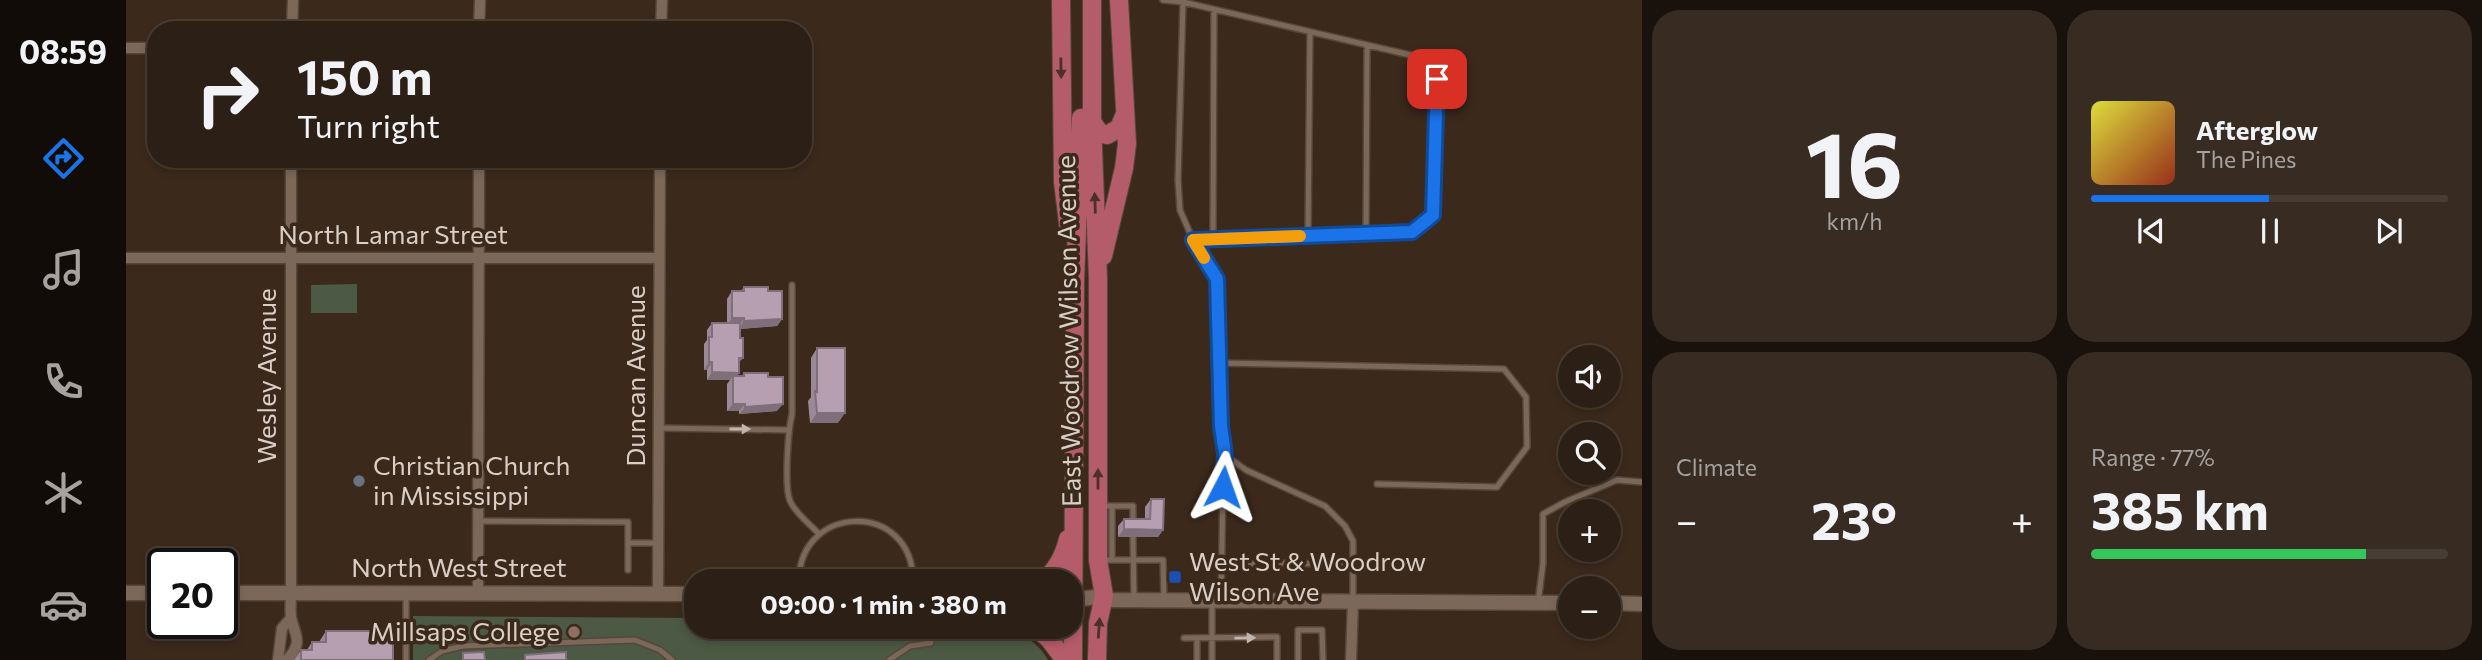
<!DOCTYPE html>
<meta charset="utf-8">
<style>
:root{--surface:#2c1f15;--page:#382c22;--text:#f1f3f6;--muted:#a6a2a0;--line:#483d34;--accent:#1a73e8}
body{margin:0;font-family:Commissioner,sans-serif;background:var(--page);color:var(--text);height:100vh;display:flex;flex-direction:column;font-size:26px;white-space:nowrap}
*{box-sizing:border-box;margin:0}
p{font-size:23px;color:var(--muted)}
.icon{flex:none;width:38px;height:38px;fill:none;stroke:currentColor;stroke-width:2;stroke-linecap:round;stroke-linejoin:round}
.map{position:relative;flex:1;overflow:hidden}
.details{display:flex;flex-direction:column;gap:10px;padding:10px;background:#18110c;width:840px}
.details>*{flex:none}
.banner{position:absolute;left:21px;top:21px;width:665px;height:147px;border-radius:28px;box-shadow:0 4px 10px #0003,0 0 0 2px var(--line);background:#2c1f15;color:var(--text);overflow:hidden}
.controls{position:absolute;left:1432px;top:345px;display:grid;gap:14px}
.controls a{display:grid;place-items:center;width:63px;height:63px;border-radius:50%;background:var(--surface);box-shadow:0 4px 10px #0003,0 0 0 2px var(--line);font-size:35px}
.speed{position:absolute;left:21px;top:548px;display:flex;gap:14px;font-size:35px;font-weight:700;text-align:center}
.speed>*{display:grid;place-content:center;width:91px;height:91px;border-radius:50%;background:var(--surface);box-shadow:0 4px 10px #0003,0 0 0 2px var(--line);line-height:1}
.speed .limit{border:4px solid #111;border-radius:10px;background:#fff;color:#111}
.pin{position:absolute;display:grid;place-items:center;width:60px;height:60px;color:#fff;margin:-30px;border-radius:14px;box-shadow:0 4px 10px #0006}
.me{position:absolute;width:77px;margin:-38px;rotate:4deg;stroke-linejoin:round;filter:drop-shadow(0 0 5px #0008)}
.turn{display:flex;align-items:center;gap:24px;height:147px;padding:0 35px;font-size:32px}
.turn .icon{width:91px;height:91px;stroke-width:2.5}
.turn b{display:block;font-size:49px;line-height:60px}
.big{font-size:52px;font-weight:700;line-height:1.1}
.details .tile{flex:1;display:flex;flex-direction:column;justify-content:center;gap:10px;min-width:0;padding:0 24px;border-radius:28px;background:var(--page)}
.details .dial{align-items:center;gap:0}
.dial b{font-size:91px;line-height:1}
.song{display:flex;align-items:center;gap:21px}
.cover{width:84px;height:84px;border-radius:10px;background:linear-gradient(135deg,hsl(60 70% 55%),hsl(10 70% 35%))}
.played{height:7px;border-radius:4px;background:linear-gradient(90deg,var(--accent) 50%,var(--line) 50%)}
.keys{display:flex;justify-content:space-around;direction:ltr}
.heat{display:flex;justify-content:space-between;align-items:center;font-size:38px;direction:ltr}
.charge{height:10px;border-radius:5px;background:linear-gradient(90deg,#34c759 77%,var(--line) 0)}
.details .tiles{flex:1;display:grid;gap:10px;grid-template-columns:repeat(2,1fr)}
.trip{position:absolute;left:558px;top:569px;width:399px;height:70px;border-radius:28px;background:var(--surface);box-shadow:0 4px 10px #0003,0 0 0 2px var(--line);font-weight:700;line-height:70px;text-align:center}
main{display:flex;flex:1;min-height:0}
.tabs{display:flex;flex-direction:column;width:126px;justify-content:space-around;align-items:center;background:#120c08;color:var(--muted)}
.tabs .icon{width:49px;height:49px}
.tabs .on{color:var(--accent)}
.tabs b{font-size:32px;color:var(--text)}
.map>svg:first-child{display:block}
</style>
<main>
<nav class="tabs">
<b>08:59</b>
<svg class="icon on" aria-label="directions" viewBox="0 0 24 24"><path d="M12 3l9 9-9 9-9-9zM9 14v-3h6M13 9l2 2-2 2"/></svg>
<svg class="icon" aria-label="music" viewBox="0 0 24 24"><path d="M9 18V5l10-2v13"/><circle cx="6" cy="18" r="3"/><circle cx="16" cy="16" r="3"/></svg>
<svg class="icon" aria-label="phone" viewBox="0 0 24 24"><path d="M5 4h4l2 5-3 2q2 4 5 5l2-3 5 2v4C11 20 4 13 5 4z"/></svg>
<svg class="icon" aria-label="climate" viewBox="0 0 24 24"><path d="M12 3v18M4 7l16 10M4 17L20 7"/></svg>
<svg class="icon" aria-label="car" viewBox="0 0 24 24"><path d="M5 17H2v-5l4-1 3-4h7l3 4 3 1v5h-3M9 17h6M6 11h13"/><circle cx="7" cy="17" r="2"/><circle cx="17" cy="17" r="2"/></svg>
</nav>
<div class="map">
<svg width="1516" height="660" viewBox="0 0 1516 660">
<rect width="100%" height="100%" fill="#3b291c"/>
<path fill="#4c5945" d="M231,284V313H185V285Z
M287,616L570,618V626L842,627C873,629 905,629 922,660H287Z"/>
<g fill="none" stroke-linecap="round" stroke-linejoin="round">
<defs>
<path id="service" d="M1037,0L1057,2L1297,58L1311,79L1307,214L1286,232L1068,240
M1057,2L1052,180L1054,210L1067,240L1091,279L1095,426L1099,455L1120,470L1199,506L1219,526L1227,541V599
M1240,233L1241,45
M1182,235L1184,32
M1087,239L1088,10
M666,285V414C662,431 658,486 664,501C670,514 684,524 693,534
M1093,363L1378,369L1400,397L1401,447L1371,487L1251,484
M532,428L662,430
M975,506H1007V524
M986,506V560
M352,521L502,522V570
M1007,537L1008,600
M502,543H532
M975,560H1037L1038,600
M1096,563L1227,564
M673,581C673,503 787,500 787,581
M1095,598L1097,487L1099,455
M1412,603L1417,563V514L1439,502L1491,480L1516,482
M1058,638L1151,637V660
M1071,638V660
M280,660V595
M303,660L316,651L337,646L509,640L534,650L546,660
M763,660L784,646L805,643V626
M1086,660V601
M1172,660V630H1196L1197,660"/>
<path id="minor" d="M166,30L167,0
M353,30L354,0
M535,30L536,0
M0,48H30
M0,258H533
M352,593L353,159
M532,594L534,159
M152,660L156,628L165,618
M161,660C178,641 169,637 165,617C164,609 165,600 165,593V159
M1225,660L1227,602"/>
<path id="tertiary" d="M0,593H37
M96,593L570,594
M945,600L978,596L984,600L1444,603
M1482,603L1516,604"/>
<path id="primary" d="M935,0L937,182L943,231
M966,0V122L972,278V560L978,596L972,623L971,660
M966,122L974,133L981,135L993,128L999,114
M977,256L998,168L1001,144L993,0
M917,581C931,570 938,556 942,539
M908,626L923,639L939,660
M947,660L949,283L955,118"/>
</defs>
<use href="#service" stroke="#55473b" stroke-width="8"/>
<use href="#minor" stroke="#55473b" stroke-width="13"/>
<use href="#tertiary" stroke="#55473b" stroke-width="17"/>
<use href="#primary" stroke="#55473b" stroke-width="20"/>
<use href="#service" stroke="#7c6859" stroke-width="5"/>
<use href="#minor" stroke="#7c6859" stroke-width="10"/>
<use href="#tertiary" stroke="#7c6859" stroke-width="14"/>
<use href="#primary" stroke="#b55c6b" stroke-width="18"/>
</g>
<path fill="#9c8997" d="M618,287L642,291L656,319L651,326L614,329V338L617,358L613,362V373L611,376H616L618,373L642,377L651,411L613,414V411H601V384L604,380H581V370H578V344L581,340V330L586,323H601V299L606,291H615Z
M691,348L712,423H684L682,401L685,397V358Z
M1025,499L1037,530L1032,537H992V526L998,519H1019V507Z
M200,631L267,660H168L175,650H181L186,642H193Z"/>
<path fill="#7f6f7b" d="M606,318H618L613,326H601Z
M656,319L651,326L613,329L618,321Z
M583,362H586L581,370H578Z
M586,372L613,373L608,380L607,376L604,380H581Z
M607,404H619L613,411H601Z
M657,404L651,411L613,414L619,407Z
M691,413H719L712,423H684Z
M998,529L1037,530L1032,537H992Z"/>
<path fill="#b59fb0" stroke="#7f6f7b" stroke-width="2" d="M618,287H642V291H656V319L618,321V318H606V291H618Z
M586,323H614V338H617V358H613V373L586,372V362H583V337H586Z
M691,348H719V413H691L689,391L691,392Z
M618,373H642V377H657V404L619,407V404H607V376H618Z
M1025,499H1038L1037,530L998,529V519H1024Z
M200,631H267V660H175V650H186V642H200Z
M358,652L359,660H337V653Z
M440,652V660H399V655Z"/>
<defs><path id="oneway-solid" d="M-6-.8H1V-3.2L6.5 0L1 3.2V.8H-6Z" transform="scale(1.75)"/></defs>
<g fill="#4d3128">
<use href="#oneway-solid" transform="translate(935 68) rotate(89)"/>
<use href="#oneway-solid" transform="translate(969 203) rotate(-92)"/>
<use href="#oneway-solid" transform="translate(972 479) rotate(-90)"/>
<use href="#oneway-solid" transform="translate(973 628) rotate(-86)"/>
</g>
<g fill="#c2b5ab">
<use href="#oneway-solid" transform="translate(614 429)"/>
<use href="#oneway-solid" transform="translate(1119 638) rotate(-1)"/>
</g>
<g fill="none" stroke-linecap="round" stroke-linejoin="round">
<defs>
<path id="route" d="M1097,487L1099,454L1095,426L1091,279L1067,240L1286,232L1307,215L1311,79"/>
</defs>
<use href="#route" stroke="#114b97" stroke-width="18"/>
<use href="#route" stroke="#1a73e8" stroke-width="12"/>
<path stroke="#f59e0b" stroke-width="12" d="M1078,258L1067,240L1174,236"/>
</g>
<circle fill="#6b7280" stroke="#3b291c" stroke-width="2.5" cx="233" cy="481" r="7"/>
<rect fill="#1a4fb4" stroke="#3b291c" stroke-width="2.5" x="1042" y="570" width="14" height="14" rx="3.5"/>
<circle fill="#8d6e63" stroke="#3b291c" stroke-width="2.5" cx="448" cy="632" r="7"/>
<g text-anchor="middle" stroke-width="7" stroke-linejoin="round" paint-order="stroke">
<g font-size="26" fill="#dacfc6" stroke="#3b291c">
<text x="267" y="244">North Lamar Street</text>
<text transform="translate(943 331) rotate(-91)" y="9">East Woodrow Wilson Avenue</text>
<text transform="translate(141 376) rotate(-90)" y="9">Wesley Avenue</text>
<text transform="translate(510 376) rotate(-90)" y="9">Duncan Avenue</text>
<text x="333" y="577">North West Street</text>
</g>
<g font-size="26" fill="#dacfc6" stroke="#3b291c" text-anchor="start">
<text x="247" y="475">Christian Church<tspan x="247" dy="30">in Mississippi</tspan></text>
<text x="1063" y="571">West St &amp; Woodrow<tspan x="1063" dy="30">Wilson Ave</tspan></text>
<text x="434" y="641" text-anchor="end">Millsaps College</text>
</g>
</g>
</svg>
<div class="controls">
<a><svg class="icon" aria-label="sound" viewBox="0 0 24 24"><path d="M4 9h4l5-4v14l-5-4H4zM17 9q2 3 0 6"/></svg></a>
<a><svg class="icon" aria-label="search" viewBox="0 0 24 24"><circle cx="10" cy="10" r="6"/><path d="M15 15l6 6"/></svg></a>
<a>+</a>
<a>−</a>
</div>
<div class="speed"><div class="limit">20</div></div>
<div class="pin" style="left:1311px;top:79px;background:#d93025"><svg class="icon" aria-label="arrive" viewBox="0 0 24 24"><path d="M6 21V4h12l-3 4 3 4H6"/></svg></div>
<svg class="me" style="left:1097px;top:487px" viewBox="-20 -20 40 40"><path d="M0-17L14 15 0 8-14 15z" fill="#1a73e8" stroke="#fff" stroke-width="4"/></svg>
<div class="trip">09:00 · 1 min · 380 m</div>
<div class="banner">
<div class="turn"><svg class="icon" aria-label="right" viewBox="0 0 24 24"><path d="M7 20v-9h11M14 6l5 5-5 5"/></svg><div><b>150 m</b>Turn right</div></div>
</div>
</div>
<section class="details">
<div class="tiles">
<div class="tile dial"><b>16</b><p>km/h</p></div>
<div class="tile">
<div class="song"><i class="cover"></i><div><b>Afterglow</b><p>The Pines</p></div></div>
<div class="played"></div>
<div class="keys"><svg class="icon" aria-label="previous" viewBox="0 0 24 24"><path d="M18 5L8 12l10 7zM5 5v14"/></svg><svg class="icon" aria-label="pause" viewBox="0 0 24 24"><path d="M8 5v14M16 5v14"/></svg><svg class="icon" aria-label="next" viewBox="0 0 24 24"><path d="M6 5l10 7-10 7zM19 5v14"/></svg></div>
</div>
<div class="tile"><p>Climate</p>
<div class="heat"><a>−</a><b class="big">23°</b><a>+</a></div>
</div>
<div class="tile"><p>Range · 77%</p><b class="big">385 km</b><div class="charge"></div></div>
</div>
</section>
</main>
